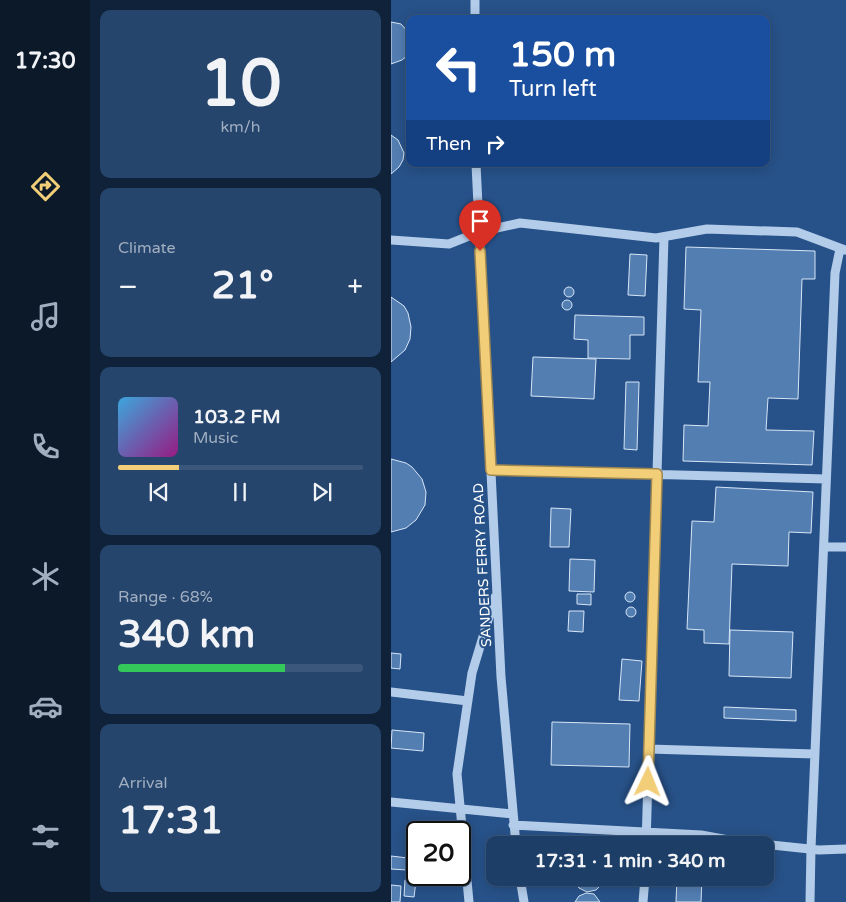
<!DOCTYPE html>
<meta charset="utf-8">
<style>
:root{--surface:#1d3e67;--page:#25456d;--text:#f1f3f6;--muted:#a0aec0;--line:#3b577b;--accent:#f2ce79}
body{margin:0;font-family:"Varela Round",sans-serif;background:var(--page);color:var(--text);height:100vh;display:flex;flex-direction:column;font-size:19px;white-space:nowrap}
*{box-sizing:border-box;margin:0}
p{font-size:16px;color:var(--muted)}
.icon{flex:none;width:28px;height:28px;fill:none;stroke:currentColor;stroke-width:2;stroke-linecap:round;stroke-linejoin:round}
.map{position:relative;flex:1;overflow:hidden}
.sheet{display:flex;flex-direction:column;gap:10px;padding:10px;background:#102239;width:301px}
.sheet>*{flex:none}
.hud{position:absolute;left:15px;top:15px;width:364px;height:152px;border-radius:10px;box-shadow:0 2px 12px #0003,0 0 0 1px var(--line);background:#1a4fa0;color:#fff;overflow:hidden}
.speed{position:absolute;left:15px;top:821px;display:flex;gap:10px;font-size:25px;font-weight:700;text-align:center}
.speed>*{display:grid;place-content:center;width:65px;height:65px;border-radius:50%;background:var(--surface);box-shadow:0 2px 12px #0003,0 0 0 1px var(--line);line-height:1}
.speed .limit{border:2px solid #111;border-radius:8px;background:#fff;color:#111}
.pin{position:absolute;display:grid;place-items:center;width:42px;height:42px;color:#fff;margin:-51px -21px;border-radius:50% 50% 50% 0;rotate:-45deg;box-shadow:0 0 5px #0007}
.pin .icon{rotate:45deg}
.me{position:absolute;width:55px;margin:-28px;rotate:2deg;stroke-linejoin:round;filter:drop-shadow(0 0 4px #0008)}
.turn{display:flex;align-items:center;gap:18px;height:105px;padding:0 20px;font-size:22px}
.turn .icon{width:65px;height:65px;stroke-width:2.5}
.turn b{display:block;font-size:35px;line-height:42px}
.then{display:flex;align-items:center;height:48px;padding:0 20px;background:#0003;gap:10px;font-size:19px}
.big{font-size:38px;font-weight:700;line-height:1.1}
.sheet .widget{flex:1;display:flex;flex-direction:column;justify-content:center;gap:8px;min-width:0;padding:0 18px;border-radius:10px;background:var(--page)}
.sheet .dial{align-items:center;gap:0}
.dial b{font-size:65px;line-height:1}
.song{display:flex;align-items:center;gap:15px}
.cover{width:60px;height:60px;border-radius:8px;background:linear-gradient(135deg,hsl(200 70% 55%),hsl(310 70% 35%))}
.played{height:5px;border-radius:2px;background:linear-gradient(90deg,var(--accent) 25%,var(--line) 25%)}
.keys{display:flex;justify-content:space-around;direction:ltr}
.heat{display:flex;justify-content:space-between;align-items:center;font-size:28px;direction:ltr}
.charge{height:8px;border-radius:4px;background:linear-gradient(90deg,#34c759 68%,var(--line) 0)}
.trip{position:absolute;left:95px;top:836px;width:288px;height:50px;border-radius:10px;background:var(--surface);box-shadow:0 2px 12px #0003,0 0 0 1px var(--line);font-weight:700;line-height:50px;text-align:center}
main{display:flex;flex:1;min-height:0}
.menu{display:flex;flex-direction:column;width:90px;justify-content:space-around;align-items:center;background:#0c1929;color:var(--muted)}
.menu .icon{width:35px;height:35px}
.menu .selected{color:var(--accent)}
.menu b{font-size:22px;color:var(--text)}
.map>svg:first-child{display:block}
</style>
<main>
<nav class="menu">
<b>17:30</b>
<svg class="icon selected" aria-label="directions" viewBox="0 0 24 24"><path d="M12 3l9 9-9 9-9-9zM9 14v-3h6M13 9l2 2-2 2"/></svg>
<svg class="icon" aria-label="music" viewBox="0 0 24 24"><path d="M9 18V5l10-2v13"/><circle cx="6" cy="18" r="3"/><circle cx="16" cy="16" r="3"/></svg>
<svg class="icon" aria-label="phone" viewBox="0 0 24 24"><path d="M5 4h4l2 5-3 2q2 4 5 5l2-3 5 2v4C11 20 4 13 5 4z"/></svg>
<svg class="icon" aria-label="climate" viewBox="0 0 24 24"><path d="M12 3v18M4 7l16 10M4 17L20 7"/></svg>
<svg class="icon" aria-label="car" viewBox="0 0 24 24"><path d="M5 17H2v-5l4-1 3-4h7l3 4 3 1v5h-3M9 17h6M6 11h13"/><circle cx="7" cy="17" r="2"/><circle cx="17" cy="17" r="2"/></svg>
<svg class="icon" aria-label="filters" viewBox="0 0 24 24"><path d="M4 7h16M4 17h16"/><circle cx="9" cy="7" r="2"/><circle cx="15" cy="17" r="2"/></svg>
</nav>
<section class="sheet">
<div class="widget dial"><b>10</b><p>km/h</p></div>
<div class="widget"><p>Climate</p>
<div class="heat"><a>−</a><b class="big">21°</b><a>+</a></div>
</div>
<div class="widget">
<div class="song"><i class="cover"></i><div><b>103.2 FM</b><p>Music</p></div></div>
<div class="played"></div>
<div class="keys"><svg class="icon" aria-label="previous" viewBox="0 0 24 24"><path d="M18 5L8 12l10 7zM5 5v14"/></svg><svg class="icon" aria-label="pause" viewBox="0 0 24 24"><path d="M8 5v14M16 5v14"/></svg><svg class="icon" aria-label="next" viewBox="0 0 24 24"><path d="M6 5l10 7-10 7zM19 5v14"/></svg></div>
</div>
<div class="widget"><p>Range · 68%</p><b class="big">340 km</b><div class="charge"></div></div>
<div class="widget"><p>Arrival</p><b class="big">17:31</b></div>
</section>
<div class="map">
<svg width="455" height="902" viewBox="0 0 455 902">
<rect width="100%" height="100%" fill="#275289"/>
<path fill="#537eb2" stroke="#d7e6f7" d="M0,22L10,24L19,34V51L17,55L11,60L0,64Z
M0,135L7,140L13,153L12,160L8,167L0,174Z
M295,247L424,251V279H411L407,399L377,398L375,430L423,431L421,465L292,461L293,425L317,426L319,382H307L310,310L293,309Z
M239,254L256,255L254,296L237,295Z
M173 292a5 5 0 1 1 10 0a5 5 0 1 1-10 0Z
M0,297L13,306L17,313L20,327L19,339L14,350L0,362Z
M171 305a5 5 0 1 1 10 0a5 5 0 1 1-10 0Z
M184,315L253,317V335H239V359L197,358V340L183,339Z
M142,357L205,359L203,399L140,396Z
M235,382H248L246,450L233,449Z
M0,459L15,463L21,467L31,479L35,492L34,505L25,520L15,528L0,532Z
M325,487L422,492L420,533L398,532L397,566L341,564L338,644L313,643V630L296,629L301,521L323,522Z
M160,508L180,509L178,547H159Z
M179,559L204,560L203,592L178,591Z
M234 597a5 5 0 1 1 10 0a5 5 0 1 1-10 0Z
M186,594H200V605L186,604Z
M235 612a5 5 0 1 1 10 0a5 5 0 1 1-10 0Z
M178,611H193L192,632L177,631Z
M339,630L402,632L400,678L338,676Z
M0,653L10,654L9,669L0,668Z
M231,659L251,661L248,701L228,700Z
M333,707L405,710V721L333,718Z
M161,722L239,724L238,767L160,765Z
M1,730L33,733L32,751L0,748Z
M0,856L17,858L16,870L0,869Z
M185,878H211L208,887L205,890L196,892L188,888L186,885Z
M286,878H311L310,902H285Z
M14,880L25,881L23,897L13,896Z
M0,885L10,886L9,902H0Z
M195,893L203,894L209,902H184L188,896Z"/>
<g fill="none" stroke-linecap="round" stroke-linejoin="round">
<path stroke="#b3cce9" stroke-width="9" d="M84,19V0
M85,164L110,677L125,845
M0,240L58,244L88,232L129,223L265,238L316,229L406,232L454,250
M100,470L435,479
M433,547H455
M0,692L77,701
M258,749L424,754
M0,802L121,814
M122,825L310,835L343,841L428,850L455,849
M255,845L273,237
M129,878L133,902
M78,902L66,774L81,673L104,597
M252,902L254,878
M419,902L420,848L444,273L449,249"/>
</g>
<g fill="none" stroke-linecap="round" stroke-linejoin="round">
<defs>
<path id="route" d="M89,251L100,470L266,474L257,782"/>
</defs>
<use href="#route" stroke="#9d864f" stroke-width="12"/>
<use href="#route" stroke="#f2ce79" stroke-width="9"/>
</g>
<g text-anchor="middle" stroke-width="4" stroke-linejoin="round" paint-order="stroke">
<g font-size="14" fill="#fff" stroke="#275289">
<text transform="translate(91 565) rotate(-93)" y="5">SANDERS FERRY ROAD</text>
</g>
</g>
</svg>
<div class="speed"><div class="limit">20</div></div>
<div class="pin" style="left:89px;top:251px;background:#d93025"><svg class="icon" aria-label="arrive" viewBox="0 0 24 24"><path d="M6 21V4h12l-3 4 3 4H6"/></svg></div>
<svg class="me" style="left:257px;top:782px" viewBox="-20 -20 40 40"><path d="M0-17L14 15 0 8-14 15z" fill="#f2ce79" stroke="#fff" stroke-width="4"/></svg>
<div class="trip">17:31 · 1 min · 340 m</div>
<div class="hud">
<div class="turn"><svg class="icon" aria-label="left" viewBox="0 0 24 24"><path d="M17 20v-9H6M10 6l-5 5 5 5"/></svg><div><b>150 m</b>Turn left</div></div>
<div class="then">Then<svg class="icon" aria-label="right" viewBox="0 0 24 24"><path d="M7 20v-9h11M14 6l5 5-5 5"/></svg></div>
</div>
</div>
</main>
